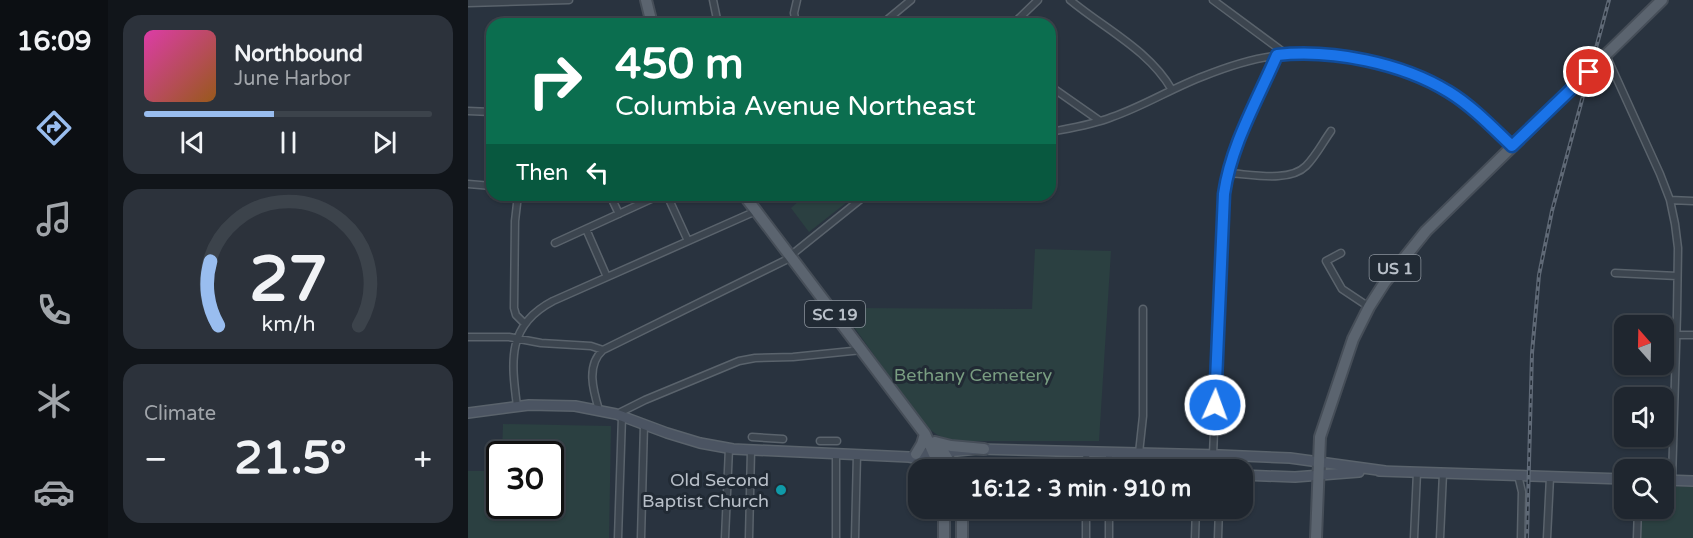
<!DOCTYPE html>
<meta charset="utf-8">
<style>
:root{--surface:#1f262f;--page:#2c323b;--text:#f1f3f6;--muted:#a1a5aa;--line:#3c434b;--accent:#99bdef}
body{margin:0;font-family:"Varela Round",sans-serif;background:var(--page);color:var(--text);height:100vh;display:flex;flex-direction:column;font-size:22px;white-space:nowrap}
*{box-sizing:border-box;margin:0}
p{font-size:20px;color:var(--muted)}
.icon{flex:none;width:33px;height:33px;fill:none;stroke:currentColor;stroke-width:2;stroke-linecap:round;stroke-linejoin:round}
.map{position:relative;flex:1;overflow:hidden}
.details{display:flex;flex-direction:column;gap:15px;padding:15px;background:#11151a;width:360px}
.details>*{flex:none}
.top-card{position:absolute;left:18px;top:18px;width:570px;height:183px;border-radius:18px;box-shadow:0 2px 4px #0004,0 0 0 2px var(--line);background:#0b6e4f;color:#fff;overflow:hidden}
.needle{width:39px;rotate:340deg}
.buttons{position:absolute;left:1146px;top:315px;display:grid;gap:12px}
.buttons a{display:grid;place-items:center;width:60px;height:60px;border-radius:12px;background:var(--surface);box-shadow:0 2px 4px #0004,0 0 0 2px var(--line);font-size:30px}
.speed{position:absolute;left:18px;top:441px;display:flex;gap:12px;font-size:30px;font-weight:700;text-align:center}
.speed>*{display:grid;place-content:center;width:78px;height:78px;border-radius:50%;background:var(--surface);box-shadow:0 2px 4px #0004,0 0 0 2px var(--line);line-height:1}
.speed .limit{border:3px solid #111;border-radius:9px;background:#fff;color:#111}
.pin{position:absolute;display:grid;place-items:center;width:51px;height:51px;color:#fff;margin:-26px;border:3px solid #fff;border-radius:50%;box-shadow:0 2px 6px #0007}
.me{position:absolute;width:66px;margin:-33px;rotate:2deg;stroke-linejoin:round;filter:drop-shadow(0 0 4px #0008)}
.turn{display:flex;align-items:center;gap:21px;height:126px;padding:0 30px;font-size:27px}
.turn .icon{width:78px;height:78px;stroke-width:2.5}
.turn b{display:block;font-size:42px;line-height:51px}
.then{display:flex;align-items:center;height:57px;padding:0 30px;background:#0003;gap:12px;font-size:22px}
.big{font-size:45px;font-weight:700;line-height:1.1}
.details .tile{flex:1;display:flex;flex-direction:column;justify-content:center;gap:9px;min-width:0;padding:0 21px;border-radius:18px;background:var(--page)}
.details .dial{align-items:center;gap:0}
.dial svg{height:156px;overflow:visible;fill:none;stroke:var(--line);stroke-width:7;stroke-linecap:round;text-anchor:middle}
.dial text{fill:var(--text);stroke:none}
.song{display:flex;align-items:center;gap:18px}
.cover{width:72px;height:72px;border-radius:9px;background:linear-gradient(135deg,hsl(320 70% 55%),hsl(30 70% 35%))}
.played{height:6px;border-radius:3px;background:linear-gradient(90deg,var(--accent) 45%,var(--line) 45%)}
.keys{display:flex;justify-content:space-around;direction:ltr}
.heat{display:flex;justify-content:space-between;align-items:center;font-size:33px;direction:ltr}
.trip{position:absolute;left:440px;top:459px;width:345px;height:60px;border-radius:18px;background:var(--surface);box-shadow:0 2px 4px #0004,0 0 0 2px var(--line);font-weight:700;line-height:60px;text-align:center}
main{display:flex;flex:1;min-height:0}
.tab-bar{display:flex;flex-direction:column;width:108px;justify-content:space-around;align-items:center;background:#0c0f13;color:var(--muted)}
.tab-bar .icon{width:42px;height:42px}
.tab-bar .current{color:var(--accent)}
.tab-bar b{font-size:27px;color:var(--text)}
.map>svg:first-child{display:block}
</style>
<main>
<nav class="tab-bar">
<b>16:09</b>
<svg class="icon current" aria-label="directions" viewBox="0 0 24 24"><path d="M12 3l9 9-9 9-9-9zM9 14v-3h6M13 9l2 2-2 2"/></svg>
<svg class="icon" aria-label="music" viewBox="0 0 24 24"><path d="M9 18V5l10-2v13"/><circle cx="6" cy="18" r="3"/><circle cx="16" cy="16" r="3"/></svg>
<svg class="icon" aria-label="phone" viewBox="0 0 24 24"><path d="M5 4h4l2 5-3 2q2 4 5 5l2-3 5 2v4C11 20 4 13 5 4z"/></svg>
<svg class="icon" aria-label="climate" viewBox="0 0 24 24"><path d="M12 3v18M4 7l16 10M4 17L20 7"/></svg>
<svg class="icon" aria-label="car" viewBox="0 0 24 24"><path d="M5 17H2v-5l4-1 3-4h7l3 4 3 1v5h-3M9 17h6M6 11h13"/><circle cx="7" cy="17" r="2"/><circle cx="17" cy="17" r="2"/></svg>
</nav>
<section class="details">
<div class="tile">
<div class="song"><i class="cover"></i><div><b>Northbound</b><p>June Harbor</p></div></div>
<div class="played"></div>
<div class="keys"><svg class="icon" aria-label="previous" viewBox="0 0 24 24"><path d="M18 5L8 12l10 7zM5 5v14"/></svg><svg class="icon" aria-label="pause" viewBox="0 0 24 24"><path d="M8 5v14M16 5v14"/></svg><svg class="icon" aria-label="next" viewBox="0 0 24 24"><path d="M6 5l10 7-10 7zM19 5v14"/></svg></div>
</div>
<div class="tile dial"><svg viewBox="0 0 100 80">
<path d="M14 69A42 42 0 1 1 86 69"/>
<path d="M14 69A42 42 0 0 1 10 36" stroke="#99bdef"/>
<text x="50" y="56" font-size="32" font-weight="700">27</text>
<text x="50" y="72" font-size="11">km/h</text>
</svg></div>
<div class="tile"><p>Climate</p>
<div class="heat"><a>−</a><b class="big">21.5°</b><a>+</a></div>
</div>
</section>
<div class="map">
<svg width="1225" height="538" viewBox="0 0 1225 538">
<rect width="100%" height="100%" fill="#29333f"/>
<path fill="#2b4041" d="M328,195H388L341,232L323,208L331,201Z
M567,249L643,251L631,441H495C471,440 463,432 448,414L376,313L384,308L564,309Z
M35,424L143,426L141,538H0V471H31L32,506H82V454H34Z
M1196,486L1225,487V538H1173L1174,509L1196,508Z"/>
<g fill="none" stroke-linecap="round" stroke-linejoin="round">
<defs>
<path id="street" d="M245,0L250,24
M602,0C637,29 681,50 704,90
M745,0L818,54
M0,3L101,0
M328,24L326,13L329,0
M414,24L443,0
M545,24L570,0
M1138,55L1192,174L1202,200L1207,224L1210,248L1209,313L1204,480
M582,86L632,121
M0,111L24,112
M582,132C603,128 624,125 644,117C676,106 704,88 736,76C761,66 788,57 815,55C867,49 937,64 982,93C1004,107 1025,128 1044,146
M759,173C782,174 821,183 838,166C848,156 855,142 863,131
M0,184L24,186
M50,195L47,221L46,308L48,315L56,323
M142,195L151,214
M199,195L220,241
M1202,200L1225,201
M118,229L139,277
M87,243L192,195
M873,253L858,261L874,289L901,307
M322,256L398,195
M1147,273L1209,276
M1208,335H1225
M0,337H41L73,343L123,346L135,350
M49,406C43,360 39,325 85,301L288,211
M131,410C125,390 118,365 135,350L324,257
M149,414L177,400L271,361L287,358L325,357L394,350
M284,437L315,439
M352,441H369
M618,452L619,470
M671,453L675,416V309
M745,455L756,194C763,145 789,101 809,55
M641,470V452
M728,470L729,455
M752,470V455
M1050,475L1054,492L1053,538
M641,508V538
M150,538L154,416
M173,538L176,424
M257,538L261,448
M281,538L283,450
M368,538V453
M387,538L389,454
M618,538V508
M727,538L728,508
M750,538L751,508
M946,538L949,472
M972,538L975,473
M1079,538L1082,477
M1169,538L1170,508"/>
<path id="secondary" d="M0,413L61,405L107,406L148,414L199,433L232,443L265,449L441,457L496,467L568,470
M447,455L510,449L752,455L822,458L917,471
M911,471L1156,479
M774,475L827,477L891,472
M1196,480L1225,481"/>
<path id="primary" d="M178,0L184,24
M276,195L457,434L473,470
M467,442L483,446L516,449
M467,442L472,446L486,470
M448,454L454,444L457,434
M494,508V538
M476,538V508
M848,538L852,437L885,339L901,307L917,282L958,231L1194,0"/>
</defs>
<use href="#street" stroke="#5a636c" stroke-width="9"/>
<use href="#secondary" stroke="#5a636c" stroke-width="12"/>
<use href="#primary" stroke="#464e58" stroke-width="14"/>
<use href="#street" stroke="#3c454f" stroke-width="6"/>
<use href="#secondary" stroke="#4b5462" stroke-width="9"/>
<use href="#primary" stroke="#5b646f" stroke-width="10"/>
<defs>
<path id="rail" d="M1059,538L1064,353L1071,275L1084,211L1141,0"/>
</defs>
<use href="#rail" stroke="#5f6976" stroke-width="4"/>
<use href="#rail" stroke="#212a34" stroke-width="1.5" stroke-dasharray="4.5" stroke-linecap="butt"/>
</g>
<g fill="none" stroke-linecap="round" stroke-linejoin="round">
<defs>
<path id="route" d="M747,405L756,194C763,145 789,101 809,55C864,49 934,63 981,92C1004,106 1025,128 1044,146L1121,72"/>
</defs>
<use href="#route" stroke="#114b97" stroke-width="15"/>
<use href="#route" stroke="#1a73e8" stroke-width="10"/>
</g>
<circle fill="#0f9aa8" stroke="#212a34" stroke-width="2" cx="313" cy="490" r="6"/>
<g text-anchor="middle" stroke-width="6" stroke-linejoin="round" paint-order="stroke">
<g fill="#212a34" stroke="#8b939c" stroke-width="1.5">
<rect x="901.5" y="255" width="51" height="26" rx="4.5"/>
<rect x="337" y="301" width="60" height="26" rx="4.5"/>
</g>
<g font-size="16" font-weight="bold" fill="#b9c0c9">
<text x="927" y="274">US 1</text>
<text x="367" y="320">SC 19</text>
</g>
<g font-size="18" fill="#799d81" stroke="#212a34">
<text x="505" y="381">Bethany Cemetery</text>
</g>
<g font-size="18" fill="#b9c0c9" stroke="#212a34" text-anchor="end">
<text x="301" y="486">Old Second<tspan x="301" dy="21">Baptist Church</tspan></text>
</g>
</g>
</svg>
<div class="buttons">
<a><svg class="needle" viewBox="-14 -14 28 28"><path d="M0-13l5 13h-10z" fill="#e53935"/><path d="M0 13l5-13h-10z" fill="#a1a5aa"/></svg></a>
<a><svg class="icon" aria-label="sound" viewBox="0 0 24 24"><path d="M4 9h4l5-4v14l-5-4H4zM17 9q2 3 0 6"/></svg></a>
<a><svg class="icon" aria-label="search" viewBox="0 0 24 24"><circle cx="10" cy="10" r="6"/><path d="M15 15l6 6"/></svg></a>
</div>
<div class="speed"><div class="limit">30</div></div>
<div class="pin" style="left:1121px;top:72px;background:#d93025"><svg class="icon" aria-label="arrive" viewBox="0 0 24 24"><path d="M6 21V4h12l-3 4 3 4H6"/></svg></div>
<svg class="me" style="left:747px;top:405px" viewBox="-20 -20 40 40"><circle r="17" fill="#1a73e8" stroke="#fff" stroke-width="3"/><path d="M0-11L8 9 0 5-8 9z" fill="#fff"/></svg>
<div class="trip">16:12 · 3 min · 910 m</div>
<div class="top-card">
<div class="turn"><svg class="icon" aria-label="right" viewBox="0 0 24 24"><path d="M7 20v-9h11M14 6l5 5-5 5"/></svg><div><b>450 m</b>Columbia Avenue Northeast</div></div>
<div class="then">Then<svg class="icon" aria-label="left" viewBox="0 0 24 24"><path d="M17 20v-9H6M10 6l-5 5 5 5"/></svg></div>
</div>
</div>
</main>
